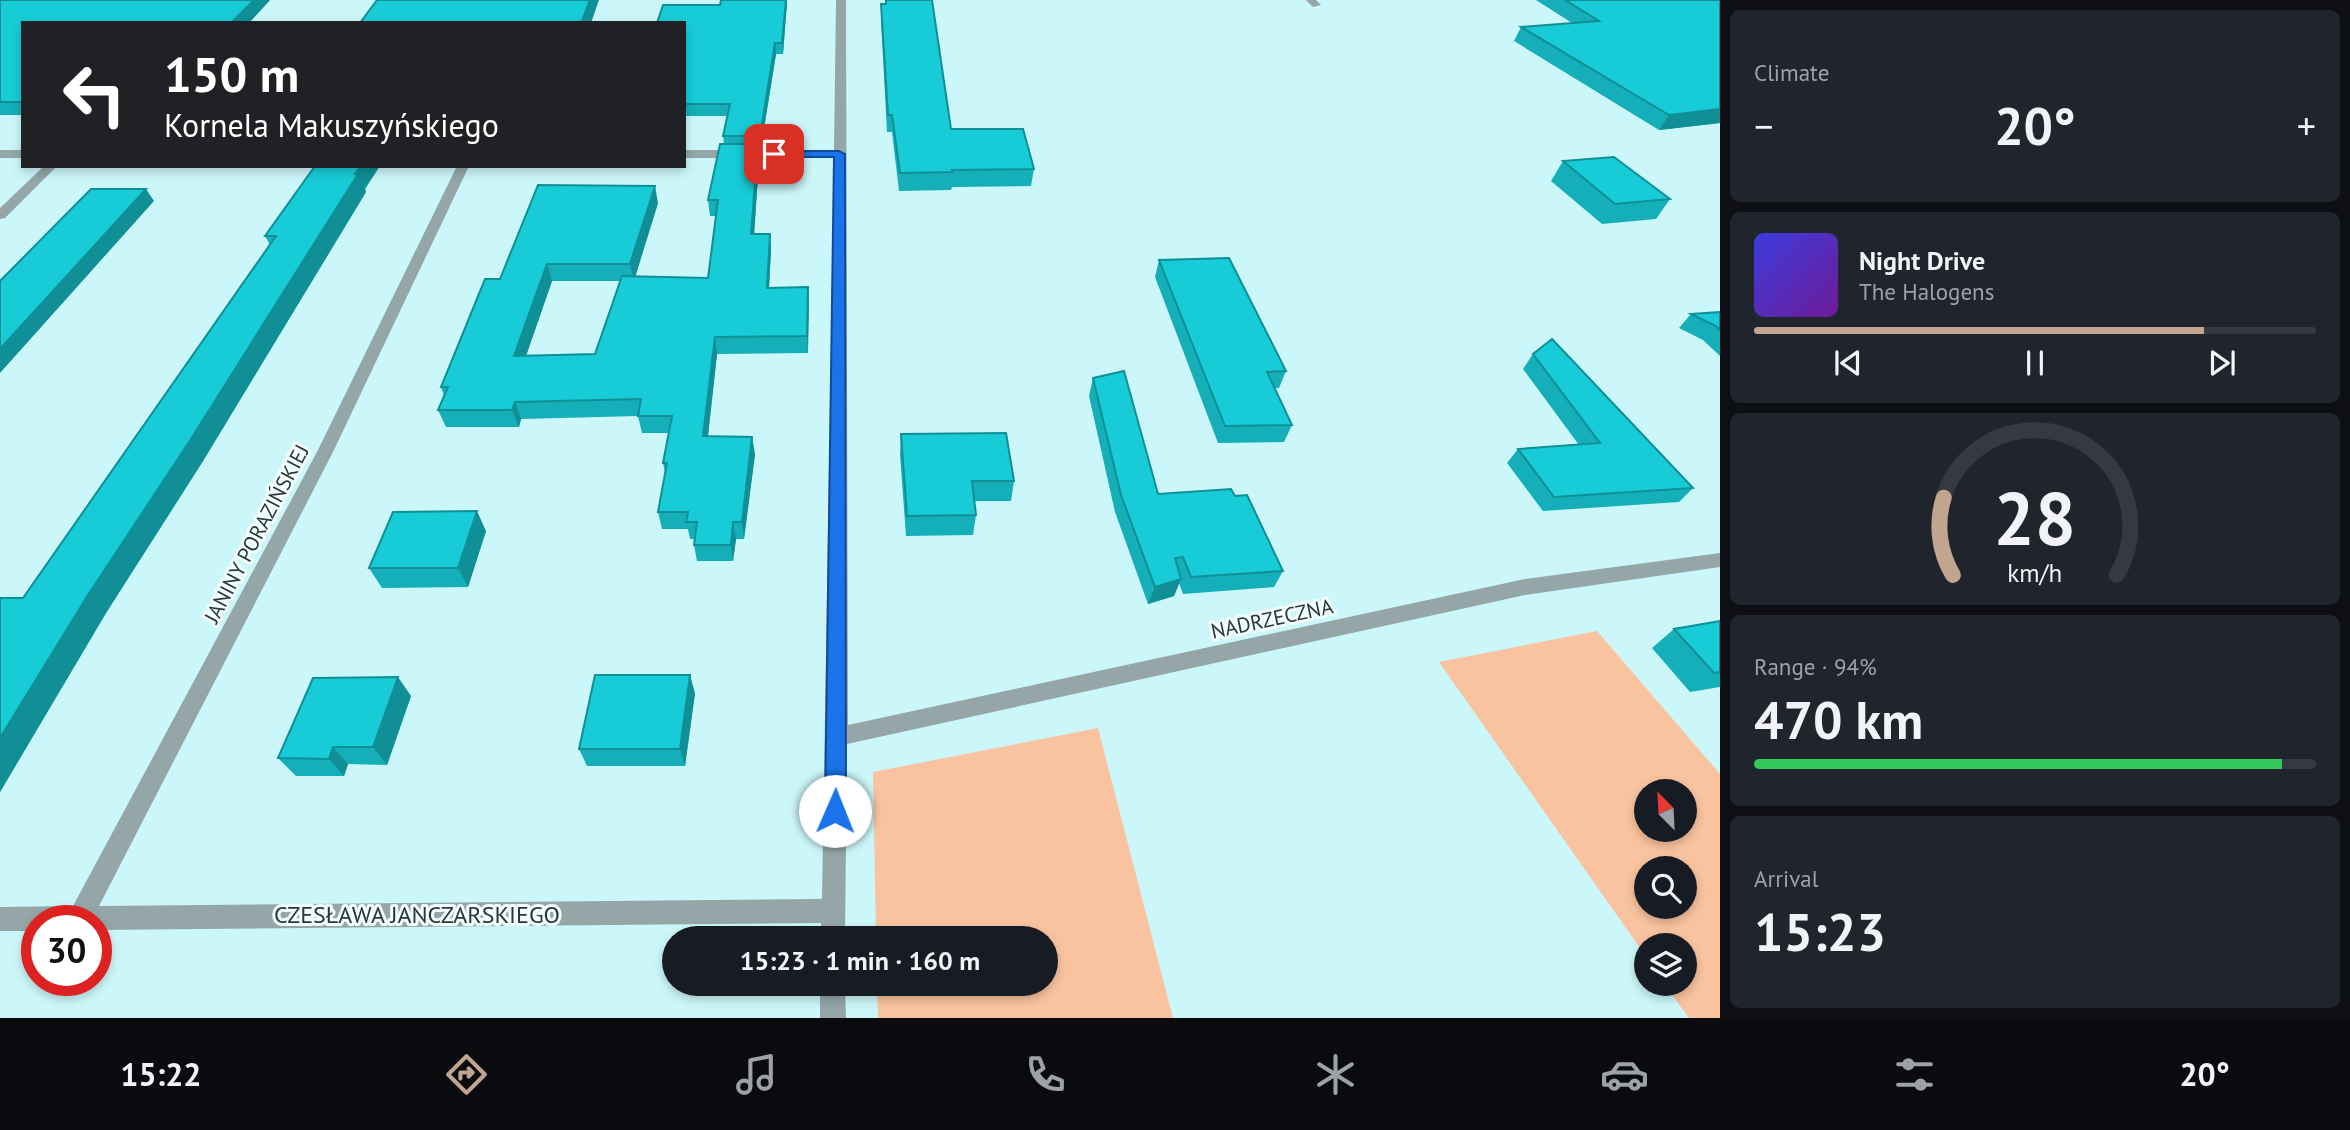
<!DOCTYPE html>
<meta charset="utf-8">
<style>
:root{--surface:#171b24;--page:#20242c;--text:#f1f3f6;--muted:#9ea1a6;--line:#363941;--accent:#c1a58e}
body{margin:0;font-family:"PT Sans",sans-serif;background:var(--page);color:var(--text);height:100vh;display:flex;flex-direction:column;font-size:26px;white-space:nowrap}
*{box-sizing:border-box;margin:0}
p{font-size:23px;color:var(--muted)}
.icon{flex:none;width:38px;height:38px;fill:none;stroke:currentColor;stroke-width:2;stroke-linecap:round;stroke-linejoin:round}
.map{position:relative;flex:1;overflow:hidden}
.sheet{display:flex;flex-direction:column;gap:10px;padding:10px;background:#0d0f14;width:630px}
.sheet>*{flex:none}
.guide{position:absolute;left:21px;top:21px;width:665px;height:147px;border-radius:0px;box-shadow:0 4px 10px #0003;background:#202124;color:#fff;overflow:hidden}
.needle{width:46px;rotate:336deg}
.fabs{position:absolute;left:1634px;top:779px;display:grid;gap:14px}
.fabs a{display:grid;place-items:center;width:63px;height:63px;border-radius:50%;background:var(--surface);box-shadow:0 4px 10px #0003;font-size:35px}
.speed{position:absolute;left:21px;top:905px;display:flex;gap:14px;font-size:35px;font-weight:700;text-align:center}
.speed>*{display:grid;place-content:center;width:91px;height:91px;border-radius:50%;background:var(--surface);box-shadow:0 4px 10px #0003;line-height:1}
.speed .limit{border:10px solid #d22;background:#fff;color:#111}
.pin{position:absolute;display:grid;place-items:center;width:60px;height:60px;color:#fff;margin:-30px;border-radius:14px;box-shadow:0 4px 10px #0006}
.me{position:absolute;width:77px;margin:-38px;rotate:1deg;stroke-linejoin:round;filter:drop-shadow(0 0 5px #0008)}
.turn{display:flex;align-items:center;gap:24px;height:147px;padding:0 28px;font-size:32px}
.turn .icon{width:91px;height:91px;stroke-width:2.5}
.turn b{display:block;font-size:49px;line-height:60px}
.big{font-size:52px;font-weight:600;line-height:1.1}
.sheet .card{flex:1;display:flex;flex-direction:column;justify-content:center;gap:10px;min-width:0;padding:0 24px;border-radius:10px;background:var(--page)}
.sheet .dial{align-items:center;gap:0}
.dial svg{height:182px;overflow:visible;fill:none;stroke:var(--line);stroke-width:7;stroke-linecap:round;text-anchor:middle}
.dial text{fill:var(--text);stroke:none}
.song{display:flex;align-items:center;gap:21px}
.cover{width:84px;height:84px;border-radius:10px;background:linear-gradient(135deg,hsl(240 70% 55%),hsl(280 70% 35%))}
.played{height:7px;border-radius:4px;background:linear-gradient(90deg,var(--accent) 80%,var(--line) 80%)}
.keys{display:flex;justify-content:space-around;direction:ltr}
.heat{display:flex;justify-content:space-between;align-items:center;font-size:38px;direction:ltr}
.charge{height:10px;border-radius:5px;background:linear-gradient(90deg,#34c759 94%,var(--line) 0)}
.trip{position:absolute;left:662px;top:926px;width:396px;height:70px;border-radius:35px;background:var(--surface);box-shadow:0 4px 10px #0003;font-weight:600;line-height:70px;text-align:center}
.tab-bar{display:flex;height:112px;justify-content:space-around;align-items:center;background:#090b0e;color:var(--muted)}
.tab-bar .icon{width:49px;height:49px}
.tab-bar .on{color:var(--accent)}
.tab-bar b{font-size:32px;color:var(--text)}
main{display:flex;flex:1;min-height:0}
.map>svg:first-child{display:block}
</style>
<main>
<div class="map">
<svg width="1720" height="1018" viewBox="0 0 1720 1018">
<rect width="100%" height="100%" fill="#ccf7fa"/>
<path fill="#f9c39f" fill-rule="evenodd" d="M1597,631L1720,774V1018H1689L1664,984H1685V945H1647V958L1439,662ZM1647,791H1685V830H1647ZM1647,868H1685V906H1647Z
M1098,728L1173,1018H878L877,984H1045V938H876L873,772Z"/>
<g fill="none" stroke-linecap="round" stroke-linejoin="round">
<path fill="#94a6a7" fill-rule="evenodd" d="M836,0H846L848,725L1525,579L1720,553V567L1525,595L847,744L845,938H821V923L96,930V920H37V931H0V907L73,906L317,452L457,166H469L333,452L99,906L822,899L834,158H684V150H834Z
M1306,0H1316L1321,5L1313,7Z
M0,150H23V158H0Z
M44,166H57L5,218L0,219V208Z
M820,984H845L846,1018H820Z"/>
</g>
<path fill="#14afb9" fill-rule="evenodd" d="M0,0H270L249,23H23V115H0Z
M721,0H787L783,54H776L761,147H758L759,161L754,234H770L771,250L769,288L808,287V353L717,354L708,436L755,454L744,539H736L733,561H697L694,545L695,539H690L688,529H662L658,512L665,472L663,463L669,433H642L638,416L521,419L519,427H446L438,410L444,395L441,387L500,279L658,203L635,276L708,278L716,216H710L708,200L724,144L723,136L727,116H684V23L720,5ZM552,281H620L595,354L526,356Z
M1536,0H1720V123L1659,130L1514,41L1521,27L1572,23Z
M881,4L951,129L1034,169L1031,186L952,187L951,190L899,191L892,132H887L881,20Z
M1563,161L1670,199L1656,219L1602,224L1551,181Z
M365,189L366,192L203,461L106,613L0,792V598H23L270,245L265,236Z
M1159,260L1286,371L1279,388H1275L1292,425L1284,442L1218,443L1155,277Z
M1720,312V356L1703,340L1679,328L1691,314Z
M1533,354L1693,488L1679,502L1543,511L1507,463L1518,449L1579,445L1523,369Z
M1093,378L1158,494L1235,496L1283,571L1274,587L1183,594L1179,583L1174,596L1148,604L1115,512L1089,396Z
M901,434L1014,481L1011,501H974L976,515L973,535L906,536L900,455Z
M486,531L468,587L382,588L369,568Z
M1720,621V687L1690,692L1652,648L1674,629Z
M695,693L685,766H587L579,749Z
M411,696L387,765L348,764L344,776H296L278,758Z"/>
<path fill="#108f96" d="M254,0H270L249,23H231Z
M590,0H599L591,23H581Z
M786,0H787V3L783,54L782,43Z
M775,43L776,54L761,147L760,136Z
M1720,109V123L1659,130L1669,115Z
M758,144L759,161L753,251L751,234Z
M361,166H380L365,189L366,192L203,461L106,613L0,792V738L88,595Z
M655,186L658,203L634,281L630,264Z
M146,189L154,201L0,373V349Z
M770,234L771,250L768,305L767,288Z
M547,264L552,281L520,373L514,356Z
M808,287L809,304L808,353L807,336Z
M715,337L717,354L706,453L703,436Z
M515,402L521,419L519,427L512,410Z
M752,437L755,454L744,539L742,522Z
M477,511L486,531L468,587L458,568Z
M733,522L736,539L733,561L731,545Z
M1181,579L1174,596L1148,604L1155,587Z
M690,675L695,693L685,766L680,749Z
M398,677L411,696L387,765L373,747Z
M333,747L348,764L344,776L329,759Z"/>
<path fill="#17ccd7" stroke="#108f96" stroke-width="2" d="M0,0H254L231,23H23V102H0Z
M377,0H590L581,23H360Z
M721,0H786L782,43H775L760,136H723L730,104H684V23H657L663,5H720Z
M886,0H932L951,129H1023L1034,169L952,170L953,172L900,173L892,115H888L881,4H886Z
M1565,0H1720V109L1669,115L1521,27L1599,21Z
M720,144H758L751,234H770L767,288L808,287L807,336L715,337L703,436L752,437L742,522H733L731,545H694L697,522H686L688,512H658L667,463H663L672,416H638L641,399L515,402L512,410H438L448,387H441L485,279H500L538,185L655,186L630,264H547L514,356L595,354L622,276L708,278L718,200H708Z
M1614,157L1670,199L1615,204L1563,161Z
M315,166H361L355,174H358L189,442L88,595L0,738V598H23L276,236H265Z
M91,189H146L0,349V281Z
M1229,258L1286,371L1267,372L1292,425L1225,426L1159,260Z
M1720,312V330L1716,326L1691,314Z
M1552,339L1693,488L1554,497L1518,449L1600,443L1533,354Z
M1124,371L1158,494L1231,489L1235,496L1247,495L1283,571L1191,577L1183,557L1175,558L1181,579L1155,587L1121,495L1093,378Z
M1006,433L1014,481H972L976,515L907,516L901,434Z
M477,511L458,568H369L393,512Z
M1720,621V672L1714,673L1674,629Z
M595,675H690L680,749H579Z
M398,677L373,747H333L329,759L278,758L313,678Z"/>
<path fill="#1a73e8" stroke="#114b97" stroke-width="2" d="M774,151H839L845,154L846,811L843,818L835,821L828,818L825,811L834,157H771L769,154Z"/>
<g text-anchor="middle" stroke-width="6" stroke-linejoin="round" paint-order="stroke">
<g font-size="21" fill="#273839" stroke="#f4fdfd">
<text transform="translate(257 534) rotate(-62)" y="7">JANINY PORAZIŃSKIEJ</text>
<text transform="translate(1272 619) rotate(-12)" y="7">NADRZECZNA</text>
</g>
<g font-size="24" fill="#273839" stroke="#f4fdfd">
<text x="417" y="923">CZESŁAWA JANCZARSKIEGO</text>
</g>
</g>
</svg>
<div class="fabs">
<a><svg class="needle" viewBox="-14 -14 28 28"><path d="M0-13l5 13h-10z" fill="#e53935"/><path d="M0 13l5-13h-10z" fill="#9ea1a6"/></svg></a>
<a><svg class="icon" aria-label="search" viewBox="0 0 24 24"><circle cx="10" cy="10" r="6"/><path d="M15 15l6 6"/></svg></a>
<a><svg class="icon" aria-label="layers" viewBox="0 0 24 24"><path d="M12 4l9 5-9 5-9-5zM3 14l9 5 9-5"/></svg></a>
</div>
<div class="speed"><div class="limit">30</div></div>
<div class="pin" style="left:774px;top:154px;background:#d93025"><svg class="icon" aria-label="arrive" viewBox="0 0 24 24"><path d="M6 21V4h12l-3 4 3 4H6"/></svg></div>
<svg class="me" style="left:835px;top:811px" viewBox="-20 -20 40 40"><circle r="19" fill="#fff"/><path d="M0-13L10 11 0 6-10 11z" fill="#1a73e8"/></svg>
<div class="trip">15:23 · 1 min · 160 m</div>
<div class="guide">
<div class="turn"><svg class="icon" aria-label="left" viewBox="0 0 24 24"><path d="M17 20v-9H6M10 6l-5 5 5 5"/></svg><div><b>150 m</b>Kornela Makuszyńskiego</div></div>
</div>
</div>
<section class="sheet">
<div class="card"><p>Climate</p>
<div class="heat"><a>−</a><b class="big">20°</b><a>+</a></div>
</div>
<div class="card">
<div class="song"><i class="cover"></i><div><b>Night Drive</b><p>The Halogens</p></div></div>
<div class="played"></div>
<div class="keys"><svg class="icon" aria-label="previous" viewBox="0 0 24 24"><path d="M18 5L8 12l10 7zM5 5v14"/></svg><svg class="icon" aria-label="pause" viewBox="0 0 24 24"><path d="M8 5v14M16 5v14"/></svg><svg class="icon" aria-label="next" viewBox="0 0 24 24"><path d="M6 5l10 7-10 7zM19 5v14"/></svg></div>
</div>
<div class="card dial"><svg viewBox="0 0 100 80">
<path d="M14 69A42 42 0 1 1 86 69"/>
<path d="M14 69A42 42 0 0 1 10 35" stroke="#c1a58e"/>
<text x="50" y="56" font-size="32" font-weight="700">28</text>
<text x="50" y="72" font-size="11">km/h</text>
</svg></div>
<div class="card"><p>Range · 94%</p><b class="big">470 km</b><div class="charge"></div></div>
<div class="card"><p>Arrival</p><b class="big">15:23</b></div>
</section>
</main>
<nav class="tab-bar">
<b>15:22</b>
<svg class="icon on" aria-label="directions" viewBox="0 0 24 24"><path d="M12 3l9 9-9 9-9-9zM9 14v-3h6M13 9l2 2-2 2"/></svg>
<svg class="icon" aria-label="music" viewBox="0 0 24 24"><path d="M9 18V5l10-2v13"/><circle cx="6" cy="18" r="3"/><circle cx="16" cy="16" r="3"/></svg>
<svg class="icon" aria-label="phone" viewBox="0 0 24 24"><path d="M5 4h4l2 5-3 2q2 4 5 5l2-3 5 2v4C11 20 4 13 5 4z"/></svg>
<svg class="icon" aria-label="climate" viewBox="0 0 24 24"><path d="M12 3v18M4 7l16 10M4 17L20 7"/></svg>
<svg class="icon" aria-label="car" viewBox="0 0 24 24"><path d="M5 17H2v-5l4-1 3-4h7l3 4 3 1v5h-3M9 17h6M6 11h13"/><circle cx="7" cy="17" r="2"/><circle cx="17" cy="17" r="2"/></svg>
<svg class="icon" aria-label="filters" viewBox="0 0 24 24"><path d="M4 7h16M4 17h16"/><circle cx="9" cy="7" r="2"/><circle cx="15" cy="17" r="2"/></svg>
<b>20°</b>
</nav>
